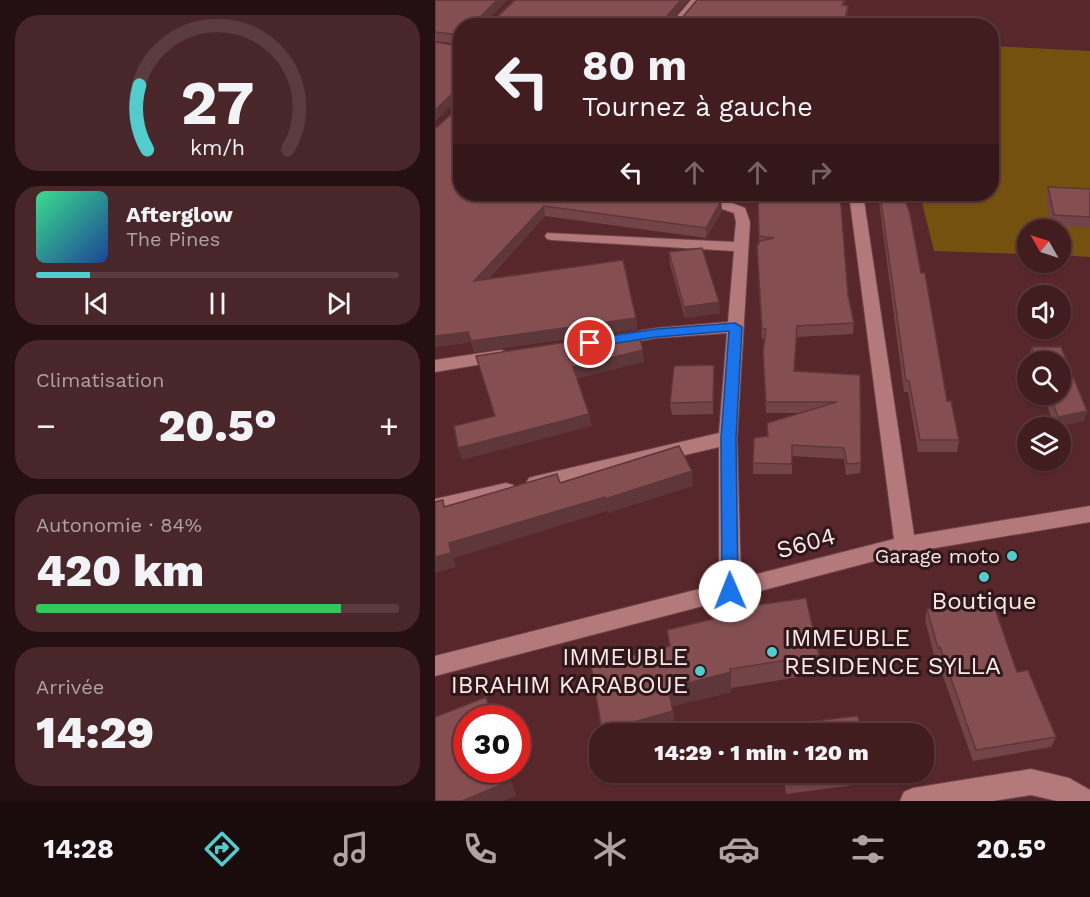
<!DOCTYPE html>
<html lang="fr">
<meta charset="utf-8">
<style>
:root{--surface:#421d20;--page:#492629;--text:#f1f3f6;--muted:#aea2a5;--line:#5a3b3e;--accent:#52cdce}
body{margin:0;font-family:"Work Sans",sans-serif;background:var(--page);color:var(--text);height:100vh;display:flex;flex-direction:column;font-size:22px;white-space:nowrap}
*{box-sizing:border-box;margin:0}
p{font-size:20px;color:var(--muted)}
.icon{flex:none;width:33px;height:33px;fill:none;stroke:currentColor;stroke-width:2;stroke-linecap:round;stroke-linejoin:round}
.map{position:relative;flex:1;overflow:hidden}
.details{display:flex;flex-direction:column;gap:15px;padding:15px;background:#241012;width:435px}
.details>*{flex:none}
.guide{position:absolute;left:18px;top:18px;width:546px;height:183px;border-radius:24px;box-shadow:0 2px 4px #0004,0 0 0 2px var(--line);background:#421d20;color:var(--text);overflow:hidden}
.needle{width:39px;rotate:309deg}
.controls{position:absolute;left:582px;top:219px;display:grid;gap:12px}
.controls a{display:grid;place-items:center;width:54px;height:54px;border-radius:50%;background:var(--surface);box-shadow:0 2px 4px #0004,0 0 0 2px var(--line);font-size:30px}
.speed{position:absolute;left:18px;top:705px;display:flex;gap:12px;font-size:30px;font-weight:700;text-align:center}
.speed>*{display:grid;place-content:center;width:78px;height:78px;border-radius:50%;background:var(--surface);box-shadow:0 2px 4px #0004,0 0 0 2px var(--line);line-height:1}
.speed .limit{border:9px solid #d22;background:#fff;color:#111}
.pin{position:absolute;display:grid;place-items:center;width:51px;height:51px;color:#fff;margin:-26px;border:3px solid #fff;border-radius:50%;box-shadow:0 2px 6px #0007}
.me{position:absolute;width:66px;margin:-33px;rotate:359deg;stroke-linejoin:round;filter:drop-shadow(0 0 4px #0008)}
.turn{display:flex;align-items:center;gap:21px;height:126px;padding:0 30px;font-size:27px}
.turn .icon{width:78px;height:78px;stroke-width:2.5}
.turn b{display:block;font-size:42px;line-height:51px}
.lanes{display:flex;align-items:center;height:57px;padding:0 30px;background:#0003;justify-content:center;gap:30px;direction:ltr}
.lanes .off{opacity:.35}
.big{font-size:45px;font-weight:800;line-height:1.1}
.details .tile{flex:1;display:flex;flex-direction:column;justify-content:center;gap:9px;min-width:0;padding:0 21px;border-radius:24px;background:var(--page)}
.details .dial{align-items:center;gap:0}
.dial svg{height:156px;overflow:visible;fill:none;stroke:var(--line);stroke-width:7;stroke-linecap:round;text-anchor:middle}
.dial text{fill:var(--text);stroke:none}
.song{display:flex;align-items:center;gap:18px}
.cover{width:72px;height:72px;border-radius:9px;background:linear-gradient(135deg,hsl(150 70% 55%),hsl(220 70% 35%))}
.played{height:6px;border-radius:3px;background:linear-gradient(90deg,var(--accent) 15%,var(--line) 15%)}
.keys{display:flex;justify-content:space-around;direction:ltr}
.heat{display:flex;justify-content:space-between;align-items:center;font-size:33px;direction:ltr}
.charge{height:9px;border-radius:4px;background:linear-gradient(90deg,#34c759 84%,var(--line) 0)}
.trip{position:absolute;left:154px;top:723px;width:345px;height:60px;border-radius:24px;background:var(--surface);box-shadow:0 2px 4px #0004,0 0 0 2px var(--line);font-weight:800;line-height:60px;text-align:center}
.tab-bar{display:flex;height:96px;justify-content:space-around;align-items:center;background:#1a0c0d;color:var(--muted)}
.tab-bar .icon{width:42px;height:42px}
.tab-bar .current{color:var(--accent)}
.tab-bar b{font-size:27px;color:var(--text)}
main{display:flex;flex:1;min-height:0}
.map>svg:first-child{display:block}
</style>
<main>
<section class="details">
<div class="tile dial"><svg viewBox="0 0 100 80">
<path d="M14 69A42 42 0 1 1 86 69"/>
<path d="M14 69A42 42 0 0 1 10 36" stroke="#52cdce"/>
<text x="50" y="56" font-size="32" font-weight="700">27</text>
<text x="50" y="72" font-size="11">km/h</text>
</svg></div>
<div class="tile">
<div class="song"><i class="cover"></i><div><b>Afterglow</b><p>The Pines</p></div></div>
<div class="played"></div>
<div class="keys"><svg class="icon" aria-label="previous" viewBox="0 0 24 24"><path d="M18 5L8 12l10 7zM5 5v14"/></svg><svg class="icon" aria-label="pause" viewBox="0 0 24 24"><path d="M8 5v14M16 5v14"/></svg><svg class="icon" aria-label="next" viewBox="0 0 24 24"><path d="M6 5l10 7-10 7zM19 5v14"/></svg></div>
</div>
<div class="tile"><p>Climatisation</p>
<div class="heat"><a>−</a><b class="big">20.5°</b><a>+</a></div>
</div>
<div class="tile"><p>Autonomie · 84%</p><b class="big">420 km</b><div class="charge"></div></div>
<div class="tile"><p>Arrivée</p><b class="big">14:29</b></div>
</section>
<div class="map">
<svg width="655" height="801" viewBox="0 0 655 801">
<rect width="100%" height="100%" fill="#58272b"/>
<path fill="#755110" d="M557,46L655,51V257L626,255V230H592V254L499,251L485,194H556Z"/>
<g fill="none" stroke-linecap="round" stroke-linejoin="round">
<defs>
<path id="minor" d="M256,0H266L245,26H234Z
M414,194H428L479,535L655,506V522L470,553L0,676V656L284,584V447L101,490L94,488L91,483L94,478L101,476L284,433L292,333L222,338L180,345L174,344L172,340L174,336L222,328L293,322L299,251L117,240L112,239L110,236L112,233L299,242L301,222L299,213L284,208L259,204L257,201C269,190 297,203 310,208L315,222L302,438L306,578L459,539Z
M66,350L72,352L75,356L72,360L0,372V360Z
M71,483L78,485L81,490L78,495L0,515V499Z
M596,769L634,778L655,790V801H622L596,795L558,801H465L469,792L478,788Z"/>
</defs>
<use href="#minor" stroke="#6e454b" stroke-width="2"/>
<use href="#minor" fill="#b3797b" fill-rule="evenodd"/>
</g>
<path fill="#724447" d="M0,0H72L53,19H60L80,0H253L237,19H246L262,0H410L409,5L413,6V14L410,26H26V194H215L286,201L287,211L271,238L110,216L53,279L188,260L201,318L202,329L39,352L36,342L0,347V126L2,127L25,106V102H20L0,121V42L24,46V44L0,41Z
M613,187L655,189V228L616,226L611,197Z
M257,194H297L293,200L272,195Z
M323,194L413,295L419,323L418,334L362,337L359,371L425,375L426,463L425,473L411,475L409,459L357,456V474H318V463L332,436V423L366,413H331L328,364V353L330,339H327L322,254V244H324Z
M443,194H468L486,273L512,401L524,440L522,452H483L473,392H469Z
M234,252L284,302L285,313L250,318L235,264Z
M597,347H626L652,411L649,421L620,427L608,394H626V362H596L594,357Z
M279,365L278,414L237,415L235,403Z
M293,609L384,655L383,674L296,688V692L237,706L241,730L228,734L234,646L232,630L293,615Z
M492,609L582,672L621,737L616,747L538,761L502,659H500L490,620Z
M348,772H435L434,783L351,794Z"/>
<path fill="#5d3739" d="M62,0H72L47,24L46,16Z
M246,0H253L232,25V16Z
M413,6V14L410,26H408Z
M18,93L20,102L0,121V110Z
M293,194H297L293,200Z
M286,201L287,211L271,238V228Z
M109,206L110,216L41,291L39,281Z
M284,302L285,313L250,318L249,307Z
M201,318L202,329L39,352L36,341Z
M33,332L36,342L0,347V336Z
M208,350L209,362L140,379L138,367Z
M652,411L649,421L620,427L623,417Z
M154,414L157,426L27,460L23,448Z
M257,471L258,486L173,513L170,499Z
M170,497L172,511L19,558L21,567L0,573V557L14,543Z
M296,672V692L235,707L233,688Z
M51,697L57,712L59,718H57Z
M238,711L241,730L228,734H168L167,731Z
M71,770H73L81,796L68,801H27Z"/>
<path fill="#854f52" stroke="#5d3739" stroke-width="1.5" d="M0,0H62L46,16V19H60L80,0H246L232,16V19H246L262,0H409L407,5L413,6L408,26H26V36L24,35L0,32Z
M26,40V194H215L286,201L271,228L109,206L39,281L188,260L201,318L36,341L33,332L0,336V126L2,127L25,106V93H18L0,110V42L24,46Z
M613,187L655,189V217L619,215Z
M323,194H405L413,295L419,323L362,326L359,371L425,375L426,463L412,464L409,448L357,445V464L318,463L319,438L333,436L332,423L402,402H331L328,353L331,329H327L322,244H324V241L339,238L324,236Z
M445,194H468L475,214L486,273H490L512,401H516L524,440H485L474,381H471Z
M267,248L284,302L249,307L234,252Z
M203,331L208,350L138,367L154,414L23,448L19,426L60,416L41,356Z
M597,347H626L652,411L623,417L615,394H626V362H602Z
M279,365L278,402L235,403L239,366Z
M244,446L257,471L170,499V497L14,543L16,553L0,557V502L8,500L9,507L122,474L125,483Z
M371,598L384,655L295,669L296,672L233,688L238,711L167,731L156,666L235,646L232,630L294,615L293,609Z
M558,603L582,672L593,670L621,737L541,750L505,647L503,648L492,609Z
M51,697L57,718H32V770H71L75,781L27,801H0V717Z
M423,716L427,734H344L343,725Z
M350,772H435V773L351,783Z"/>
<path fill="#1a73e8" stroke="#114b97" stroke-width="1.5" d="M300,323L307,327L301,438L303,591L301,596L295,598L289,596L287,591L286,438L294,331L222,337L155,347L149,343L155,339L222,329Z"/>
<g fill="#52cdce" stroke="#2f181a" stroke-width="2">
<circle cx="577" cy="556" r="6"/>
<circle cx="549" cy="577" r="6"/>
<circle cx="337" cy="652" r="6"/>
<circle cx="265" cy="671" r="6"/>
</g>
<g text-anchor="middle" stroke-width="6" stroke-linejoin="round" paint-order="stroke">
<g font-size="20" fill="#fde9e9" stroke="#2f181a" text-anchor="end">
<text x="565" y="563">Garage moto</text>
</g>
<g font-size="24" fill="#fde9e9" stroke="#2f181a">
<text transform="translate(371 543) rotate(-15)" y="8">S604</text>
</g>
<g font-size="24" fill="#fde9e9" stroke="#2f181a">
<text x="549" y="609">Boutique</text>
<text x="349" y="646" text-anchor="start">IMMEUBLE<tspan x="349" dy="28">RESIDENCE SYLLA</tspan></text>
<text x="253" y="665" text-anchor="end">IMMEUBLE<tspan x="253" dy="28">IBRAHIM KARABOUE</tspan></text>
</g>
</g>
</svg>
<div class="controls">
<a><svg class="needle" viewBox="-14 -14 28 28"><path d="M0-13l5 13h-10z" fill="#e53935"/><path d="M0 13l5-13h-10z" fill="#aea2a5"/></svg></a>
<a><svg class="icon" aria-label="sound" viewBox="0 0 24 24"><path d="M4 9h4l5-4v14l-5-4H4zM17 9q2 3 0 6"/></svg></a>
<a><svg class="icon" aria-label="search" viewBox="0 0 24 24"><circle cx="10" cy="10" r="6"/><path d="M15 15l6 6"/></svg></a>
<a><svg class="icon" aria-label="layers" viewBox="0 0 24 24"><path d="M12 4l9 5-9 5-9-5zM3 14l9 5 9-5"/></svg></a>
</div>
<div class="speed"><div class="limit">30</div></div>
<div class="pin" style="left:155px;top:343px;background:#d93025"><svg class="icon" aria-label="arrive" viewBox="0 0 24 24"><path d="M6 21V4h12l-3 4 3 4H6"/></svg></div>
<svg class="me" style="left:295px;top:591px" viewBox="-20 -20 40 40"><circle r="19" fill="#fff"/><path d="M0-13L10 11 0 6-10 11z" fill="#1a73e8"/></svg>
<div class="trip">14:29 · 1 min · 120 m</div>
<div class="guide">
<div class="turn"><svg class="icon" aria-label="left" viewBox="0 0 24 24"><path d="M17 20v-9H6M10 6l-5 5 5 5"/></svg><div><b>80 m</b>Tournez à gauche</div></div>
<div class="lanes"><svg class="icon" aria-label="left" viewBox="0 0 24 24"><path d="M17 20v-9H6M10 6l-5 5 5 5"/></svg><svg class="icon off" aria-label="ahead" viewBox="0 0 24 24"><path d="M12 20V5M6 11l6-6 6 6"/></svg><svg class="icon off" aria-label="ahead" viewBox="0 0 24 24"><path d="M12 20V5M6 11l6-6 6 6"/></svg><svg class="icon off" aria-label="right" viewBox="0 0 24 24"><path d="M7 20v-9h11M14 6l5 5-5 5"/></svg></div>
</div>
</div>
</main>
<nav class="tab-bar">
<b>14:28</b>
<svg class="icon current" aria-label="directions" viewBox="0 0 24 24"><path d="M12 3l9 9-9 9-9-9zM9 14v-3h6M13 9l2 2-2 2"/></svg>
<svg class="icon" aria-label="music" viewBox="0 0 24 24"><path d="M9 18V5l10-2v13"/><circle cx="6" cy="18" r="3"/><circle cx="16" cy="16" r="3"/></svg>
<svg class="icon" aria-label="phone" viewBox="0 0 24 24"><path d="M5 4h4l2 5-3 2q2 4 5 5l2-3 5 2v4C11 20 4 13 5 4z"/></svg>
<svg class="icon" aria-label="climate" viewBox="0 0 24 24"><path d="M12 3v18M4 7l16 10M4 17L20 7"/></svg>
<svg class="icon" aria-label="car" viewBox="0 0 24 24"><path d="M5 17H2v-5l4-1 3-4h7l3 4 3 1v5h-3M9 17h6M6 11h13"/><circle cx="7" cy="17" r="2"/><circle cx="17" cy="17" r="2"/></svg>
<svg class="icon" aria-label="filters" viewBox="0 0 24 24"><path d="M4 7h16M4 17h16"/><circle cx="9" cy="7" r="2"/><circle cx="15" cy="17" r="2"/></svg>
<b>20.5°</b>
</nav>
